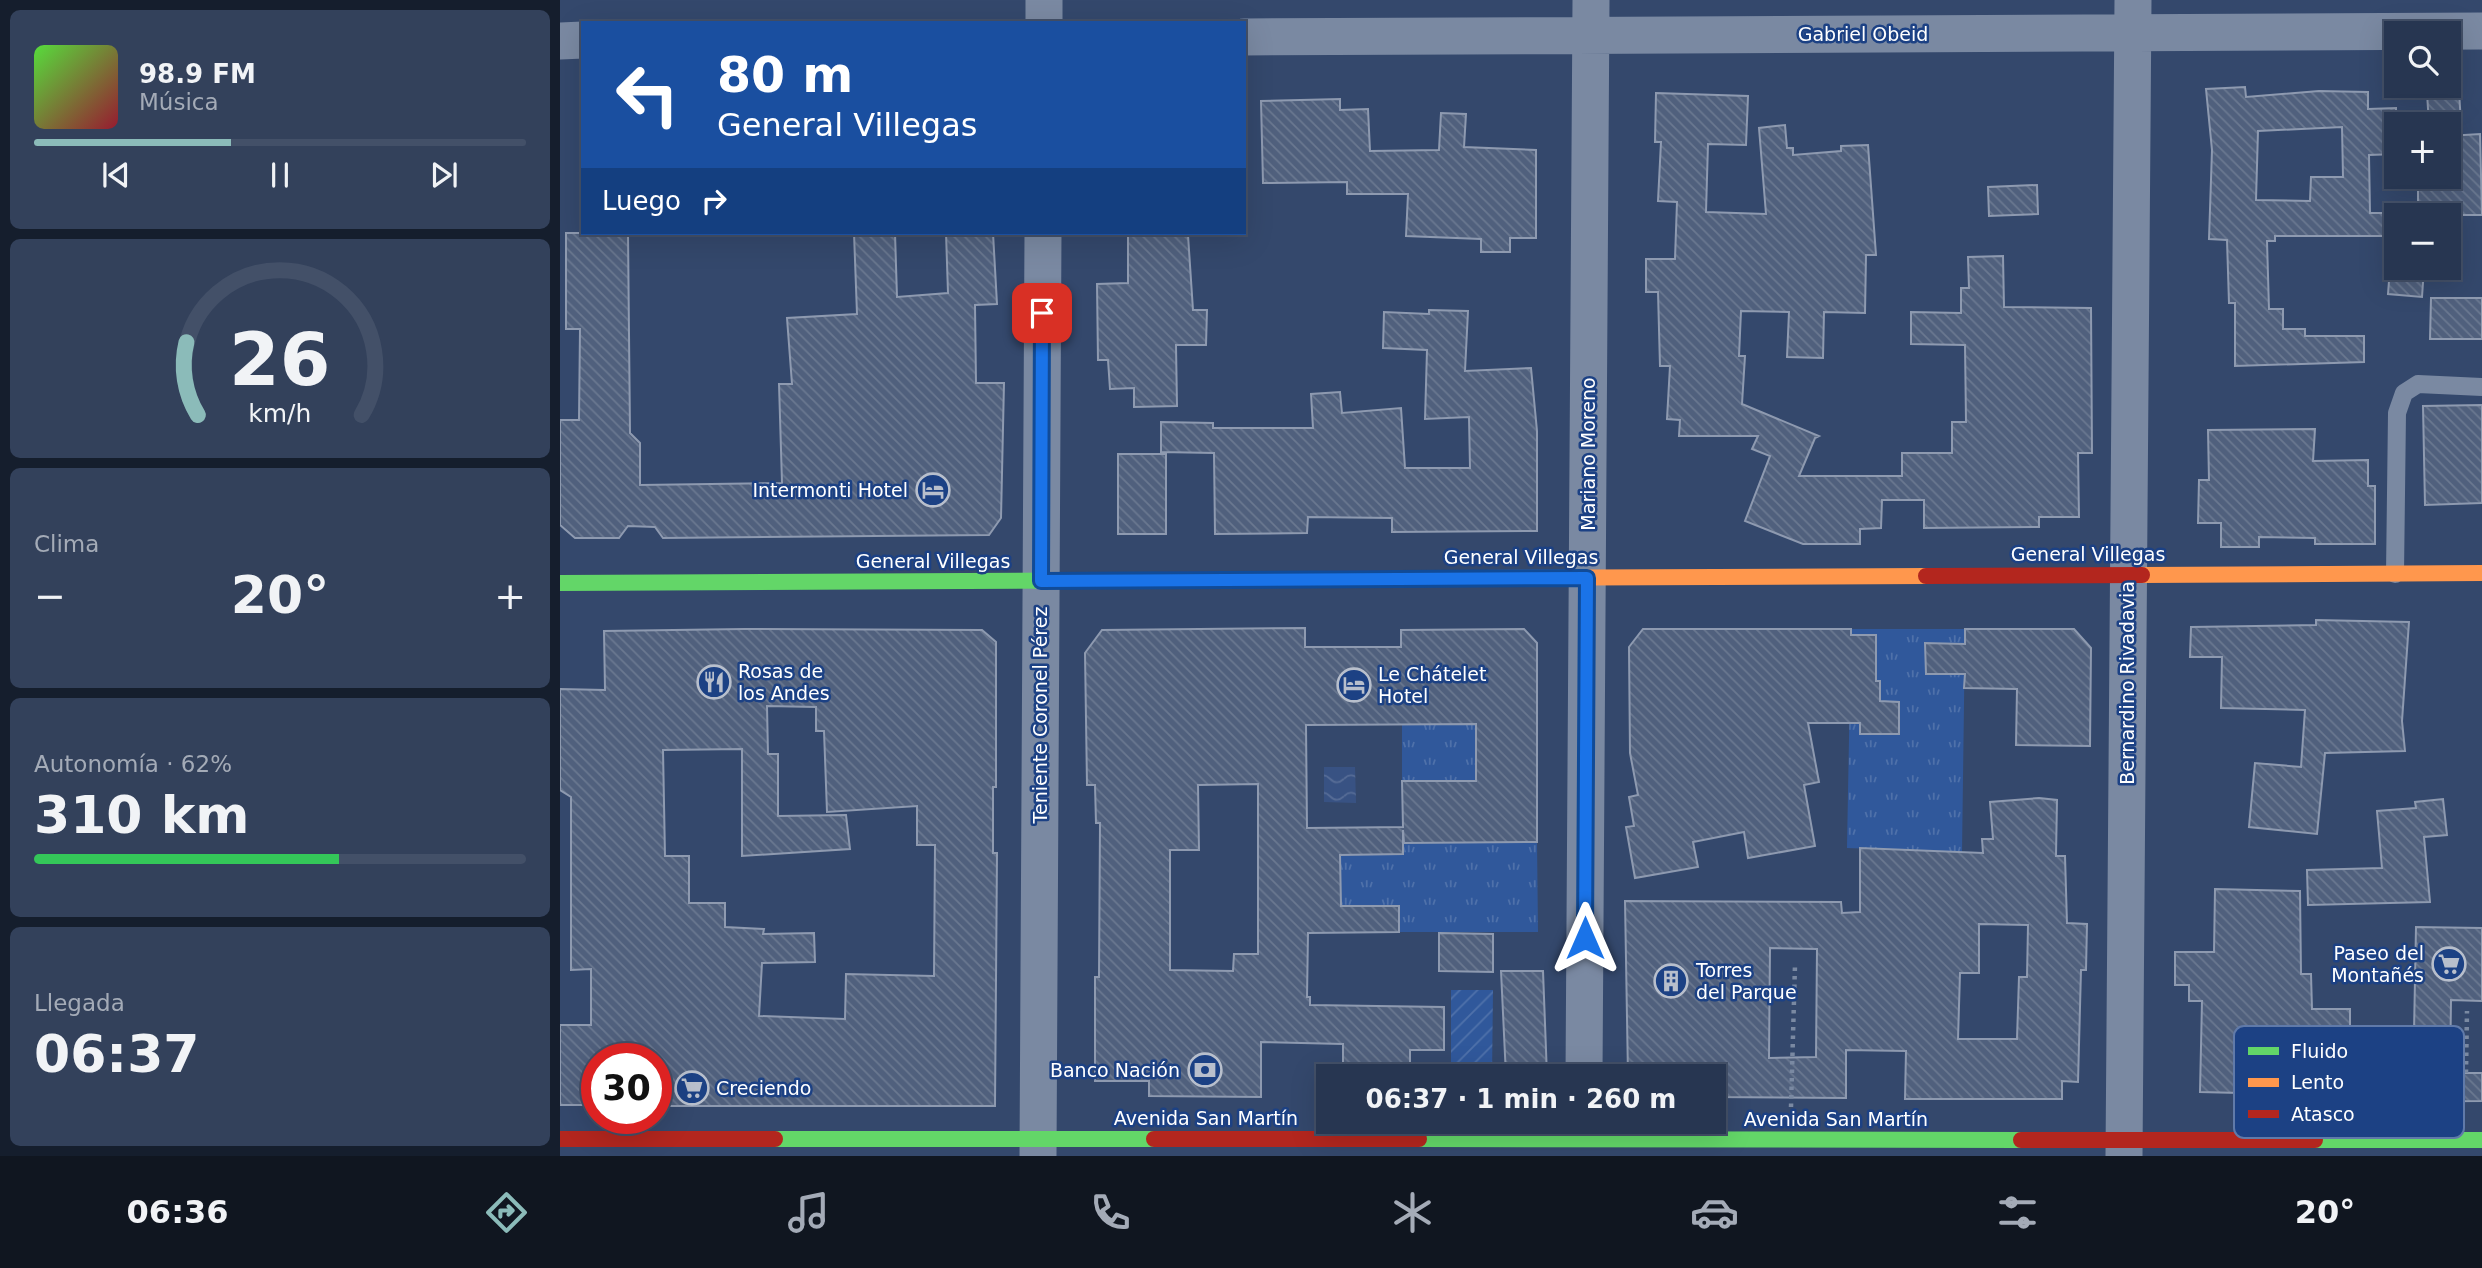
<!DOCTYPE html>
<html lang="es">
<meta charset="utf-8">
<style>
:root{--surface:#273651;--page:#33415b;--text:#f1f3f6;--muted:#a4abb7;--line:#435068;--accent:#8bbbb9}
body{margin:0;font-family:"DejaVu Sans",sans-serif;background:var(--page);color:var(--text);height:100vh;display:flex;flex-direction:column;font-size:26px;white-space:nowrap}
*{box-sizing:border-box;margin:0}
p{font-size:23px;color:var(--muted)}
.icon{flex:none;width:38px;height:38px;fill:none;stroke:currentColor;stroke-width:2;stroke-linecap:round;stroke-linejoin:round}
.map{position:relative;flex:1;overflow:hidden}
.details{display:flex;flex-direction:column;gap:10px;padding:10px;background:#151e2d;width:560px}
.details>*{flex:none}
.guide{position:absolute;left:21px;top:21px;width:665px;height:214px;border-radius:0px;box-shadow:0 7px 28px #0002,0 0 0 2px var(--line);background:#1a4fa0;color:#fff;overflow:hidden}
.controls{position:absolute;left:1824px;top:21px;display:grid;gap:14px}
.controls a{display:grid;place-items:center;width:77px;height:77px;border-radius:0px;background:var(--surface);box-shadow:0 7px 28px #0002,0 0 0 2px var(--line);font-size:35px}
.speed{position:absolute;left:21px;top:1043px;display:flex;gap:14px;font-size:35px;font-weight:700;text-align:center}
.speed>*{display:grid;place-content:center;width:91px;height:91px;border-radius:50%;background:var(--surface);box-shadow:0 7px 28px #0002,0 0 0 2px var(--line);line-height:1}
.speed .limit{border:10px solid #d22;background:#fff;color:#111}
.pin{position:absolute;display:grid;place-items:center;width:60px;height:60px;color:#fff;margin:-30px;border-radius:14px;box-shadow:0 4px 10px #0006}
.me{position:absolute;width:77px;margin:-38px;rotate:0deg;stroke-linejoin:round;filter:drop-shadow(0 0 5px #0008)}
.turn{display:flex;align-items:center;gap:24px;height:147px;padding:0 21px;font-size:32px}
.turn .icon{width:91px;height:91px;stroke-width:2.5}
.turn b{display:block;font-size:49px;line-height:60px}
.then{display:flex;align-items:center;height:66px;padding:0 21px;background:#0003;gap:14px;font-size:26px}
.big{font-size:52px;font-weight:600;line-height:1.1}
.details .card{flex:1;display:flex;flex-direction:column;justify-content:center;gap:10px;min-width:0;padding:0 24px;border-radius:10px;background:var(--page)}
.details .dial{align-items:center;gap:0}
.dial svg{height:182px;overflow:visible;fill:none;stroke:var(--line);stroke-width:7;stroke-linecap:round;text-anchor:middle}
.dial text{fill:var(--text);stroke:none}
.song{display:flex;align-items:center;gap:21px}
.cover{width:84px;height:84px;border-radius:10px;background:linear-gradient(135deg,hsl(110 70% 55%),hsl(350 70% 35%))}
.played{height:7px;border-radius:4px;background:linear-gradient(90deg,var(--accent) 40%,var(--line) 40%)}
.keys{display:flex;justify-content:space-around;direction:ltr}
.heat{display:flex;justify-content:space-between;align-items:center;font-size:38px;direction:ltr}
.charge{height:10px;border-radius:5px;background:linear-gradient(90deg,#34c759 62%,var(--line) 0)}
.trip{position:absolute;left:756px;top:1064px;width:410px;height:70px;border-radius:0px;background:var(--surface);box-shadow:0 7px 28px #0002,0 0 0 2px var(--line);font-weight:600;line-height:70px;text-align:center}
.menu{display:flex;height:112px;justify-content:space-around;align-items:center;background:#101620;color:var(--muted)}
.menu .icon{width:49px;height:49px}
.menu .current{color:var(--accent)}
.menu b{font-size:32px;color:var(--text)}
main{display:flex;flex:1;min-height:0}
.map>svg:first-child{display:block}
</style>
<main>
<section class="details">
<div class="card">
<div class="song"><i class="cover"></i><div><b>98.9 FM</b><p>Música</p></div></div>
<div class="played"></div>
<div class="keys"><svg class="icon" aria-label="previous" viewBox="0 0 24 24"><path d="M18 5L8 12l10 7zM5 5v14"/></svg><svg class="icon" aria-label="pause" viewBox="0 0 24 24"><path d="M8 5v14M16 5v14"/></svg><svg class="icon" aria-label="next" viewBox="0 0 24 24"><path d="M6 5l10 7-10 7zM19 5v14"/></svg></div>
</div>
<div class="card dial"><svg viewBox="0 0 100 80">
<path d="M14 69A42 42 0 1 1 86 69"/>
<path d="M14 69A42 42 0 0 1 9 37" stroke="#8bbbb9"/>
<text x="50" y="56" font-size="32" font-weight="700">26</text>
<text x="50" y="72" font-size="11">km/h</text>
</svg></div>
<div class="card"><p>Clima</p>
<div class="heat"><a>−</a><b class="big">20°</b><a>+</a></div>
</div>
<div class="card"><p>Autonomía · 62%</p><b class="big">310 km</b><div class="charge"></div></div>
<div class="card"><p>Llegada</p><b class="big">06:37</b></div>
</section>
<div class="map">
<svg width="1922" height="1156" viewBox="0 0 1922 1156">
<defs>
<pattern id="grass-tufts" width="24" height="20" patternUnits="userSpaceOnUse" patternTransform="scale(1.75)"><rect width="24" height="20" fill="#30589b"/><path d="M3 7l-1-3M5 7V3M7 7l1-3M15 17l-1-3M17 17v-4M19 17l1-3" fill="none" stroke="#4f71aa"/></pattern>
<pattern id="garden-furrows" width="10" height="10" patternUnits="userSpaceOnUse" patternTransform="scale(1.75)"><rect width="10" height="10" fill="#30589b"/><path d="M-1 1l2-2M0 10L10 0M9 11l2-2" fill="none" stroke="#4f71aa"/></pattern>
<pattern id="water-waves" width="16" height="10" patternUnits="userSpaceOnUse" patternTransform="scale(1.75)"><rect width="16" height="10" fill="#385283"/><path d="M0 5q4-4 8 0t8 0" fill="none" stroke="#566c96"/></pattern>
<pattern id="building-back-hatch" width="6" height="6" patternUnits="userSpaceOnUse" patternTransform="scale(1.75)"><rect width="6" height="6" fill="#50607d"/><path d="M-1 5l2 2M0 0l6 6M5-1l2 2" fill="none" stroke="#6a7890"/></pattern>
</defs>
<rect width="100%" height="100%" fill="#34486c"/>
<path fill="url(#grass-tufts)" d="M1291,629H1405L1402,852L1287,848Z
M916,630V781H842V724Z
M977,842L978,932H839V906H781L780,855L843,854V843Z"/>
<path fill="url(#garden-furrows)" d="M891,990H933L932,1076H891Z"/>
<path fill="url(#water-waves)" d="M764,767H795L796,803L764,802Z"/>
<path fill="url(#building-back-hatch)" stroke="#8e9ab0" stroke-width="2" fill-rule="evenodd" d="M1685,87L1686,97L1759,91L1808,92V109L1836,108V154L1809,155L1810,213H1836V236H1715V241H1707L1709,309H1723V329H1745V336H1804V362L1675,366V303H1669L1667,240L1649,239L1652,150L1646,89ZM1782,127L1783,177H1751L1750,201L1696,200L1698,131Z
M1899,91L1901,124H1869L1867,93Z
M1096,93L1188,96L1186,145L1148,144L1146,212L1206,214L1199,128L1225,125L1227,148H1233V155L1281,151V146L1308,145L1316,255H1306L1305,313L1264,312L1263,358L1227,357L1229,312L1181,311L1179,356H1185L1182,404L1259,436L1255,438L1239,476H1342V453H1392V422H1406L1405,345L1351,344V312L1401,313V288H1409L1408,257L1443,256L1444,307L1531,308L1532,453H1518L1519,517H1479V527L1364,528V500H1322L1321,528L1300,529V544H1243L1185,521L1210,456L1192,449L1198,436H1119L1120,420L1107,419L1110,366H1100L1098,292H1086V259H1115L1117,202L1098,201L1101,142H1095Z
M780,99V110L808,109L810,151L879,150L881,113L906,114L904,147L976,150V238H950V252H921V239L846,236L848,194H787V182L703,183L701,101Z
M1920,134L1922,215H1858V177H1888V136Z
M1477,185L1478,214L1429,216L1428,187Z
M6,233H68L70,433L80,443V485L222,483L219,384H232L227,318L297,314L294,233H335L337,297L388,293L386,233H433L437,304L415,305L416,383H444L441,518L429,535L103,538L95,527L68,526L59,538H15L0,525V420H19L20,329H6Z
M568,233H592V236L628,235L633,310H647L646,345H616L617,406L574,407V388L550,389L548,360H538L537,284L568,283Z
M1830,268H1864L1862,297L1828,294Z
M1871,298H1922V339H1870Z
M869,310L908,311L905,371L971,368L977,431V531L832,532V518L748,517L747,533L655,534L654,453L601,452V422L653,423V428H753L751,394L780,392L782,413L841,408L845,468H910L909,417L865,419L867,350L823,348L824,312L869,314Z
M1922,405V503L1865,505L1863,406Z
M1755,429L1753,461L1808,460V486H1815V544H1755V538L1699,537V547H1661V523H1638L1639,480H1649L1648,430Z
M558,454H606V534H558Z
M1756,620L1849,622L1842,721L1845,751L1765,753L1757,834L1689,827L1695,763L1741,767L1745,710L1661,708L1662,657H1630L1631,627L1756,625Z
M745,628V647H841V630L964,629L977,643V842L844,843L843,830V854L780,855L781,906H839V932L748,933L747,997H750V1005L884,1007V1050H850V1076H783V1044L701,1042V1097L589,1096V1081H535V977H539L540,823H536L535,785H527L525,653L542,630ZM916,724V781H842L843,827L747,828L746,725ZM698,784V954H674L673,971L610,970V850H639L638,785Z
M184,629L422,630L436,642V787H433V853H437L435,1106H96V1059H37V1105H0V1025H31V969L11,970V797L0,790V689L45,690L44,631ZM207,706L256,707V731H264L267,812L357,806V845H375L374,976L286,974L285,1019L199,1016L202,963L255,962L254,933L203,934L204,929L165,927V903H129V856H105L103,750L182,749V856L290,849L286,815L218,816V754H208Z
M1083,629H1291V635H1316V681H1320V701L1339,702V734H1300V723H1248L1259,782L1244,785L1255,846L1188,858L1184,832L1133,842L1138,867L1075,878L1066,827L1074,826L1069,797L1078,795L1070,753L1069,647Z
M1405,629H1514L1531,648L1530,746L1456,745L1457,689L1404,688L1405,674H1366L1365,643L1405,644Z
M1479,798L1497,800L1496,856H1505L1507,923L1527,924L1526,970H1521L1518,1082L1502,1081V1099H1345L1346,1051L1286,1050V1098L1153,1097V1076H1068L1065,901L1281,902L1282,913L1300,912V848L1423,853L1422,839H1433L1430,802ZM1419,924L1468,925L1467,977H1459L1457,1039H1398L1400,973H1419ZM1210,948L1257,949L1256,1057L1209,1058Z
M1883,799L1887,835L1864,837L1870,902L1748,905L1747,870L1822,868L1817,811L1856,808L1855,802Z
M1655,889L1740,891L1741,974H1751L1752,1009H1790V1032H1854L1856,927L1922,928V1001L1891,1000L1890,1073H1922V1101L1680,1103V1093L1640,1092L1642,1001H1629V985H1615V952H1654Z
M879,933L933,934V972L879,971Z
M941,971H983L987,1076H946Z"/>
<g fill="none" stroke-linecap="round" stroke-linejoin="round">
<path stroke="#7a89a2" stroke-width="4.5" stroke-dasharray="3.5 5" stroke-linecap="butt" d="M1906,1073L1907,1011
M1231,1107L1235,965"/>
<path stroke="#7a89a2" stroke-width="18" d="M1835,574L1837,413L1844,393L1858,384L1922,387"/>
<path stroke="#7a89a2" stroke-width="37" d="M484,23V0
M684,37L1922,31
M0,41L23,40
M1024,1076L1031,0
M478,1156L483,233
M1564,1156L1573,0"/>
<path stroke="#63d668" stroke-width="16" d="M0,583L593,580
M215,1139H594
M859,1139L1461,1140
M1755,1140H1922"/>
<path stroke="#ff974d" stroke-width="16" d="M1582,575L1922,573
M923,578L1366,576"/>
<path stroke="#b3261e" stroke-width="16" d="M1366,576L1582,575
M593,580L923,578
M0,1139H215
M594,1139H859
M1461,1140H1755"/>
</g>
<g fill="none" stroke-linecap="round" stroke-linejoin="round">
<defs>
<path id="route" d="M482,313L481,581L1027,578L1025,938"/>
</defs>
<use href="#route" stroke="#114b97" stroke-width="18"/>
<use href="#route" stroke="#1a73e8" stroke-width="12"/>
</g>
<defs>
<symbol id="hotel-ring" viewBox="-11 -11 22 22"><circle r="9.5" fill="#1c4184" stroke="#b8bfcc" stroke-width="1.5"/><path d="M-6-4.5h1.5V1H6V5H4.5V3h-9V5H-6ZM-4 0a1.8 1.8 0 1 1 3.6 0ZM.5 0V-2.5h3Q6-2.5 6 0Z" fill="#b8bfcc"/></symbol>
<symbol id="restaurant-ring" viewBox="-11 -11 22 22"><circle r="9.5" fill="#1c4184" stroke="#b8bfcc" stroke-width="1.5"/><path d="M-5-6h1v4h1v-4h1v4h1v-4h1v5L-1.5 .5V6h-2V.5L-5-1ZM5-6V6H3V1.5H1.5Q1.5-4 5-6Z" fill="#b8bfcc"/></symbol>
<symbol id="supermarket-ring" viewBox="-11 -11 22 22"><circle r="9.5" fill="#1c4184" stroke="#b8bfcc" stroke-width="1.5"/><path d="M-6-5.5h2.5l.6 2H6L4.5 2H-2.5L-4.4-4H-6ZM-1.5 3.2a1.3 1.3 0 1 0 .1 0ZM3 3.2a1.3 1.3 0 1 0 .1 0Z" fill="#b8bfcc"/></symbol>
<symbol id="building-ring" viewBox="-11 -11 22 22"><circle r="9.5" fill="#1c4184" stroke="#b8bfcc" stroke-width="1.5"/><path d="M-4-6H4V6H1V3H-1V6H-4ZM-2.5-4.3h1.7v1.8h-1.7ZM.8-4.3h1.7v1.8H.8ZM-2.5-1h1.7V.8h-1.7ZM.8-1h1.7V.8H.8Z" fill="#b8bfcc"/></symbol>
<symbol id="bank-ring" viewBox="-11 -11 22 22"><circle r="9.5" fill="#1c4184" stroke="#b8bfcc" stroke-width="1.5"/><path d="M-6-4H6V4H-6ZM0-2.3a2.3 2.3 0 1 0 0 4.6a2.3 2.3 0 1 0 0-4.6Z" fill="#b8bfcc"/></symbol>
</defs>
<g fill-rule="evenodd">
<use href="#hotel-ring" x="354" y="471" width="38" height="38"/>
<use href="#restaurant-ring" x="135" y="663" width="38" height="38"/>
<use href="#hotel-ring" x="775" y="666" width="38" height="38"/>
<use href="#supermarket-ring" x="1870" y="945" width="38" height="38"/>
<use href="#building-ring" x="1092" y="962" width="38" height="38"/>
<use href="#bank-ring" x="626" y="1051" width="38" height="38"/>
<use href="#supermarket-ring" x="113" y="1069" width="38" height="38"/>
</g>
<g text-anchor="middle" stroke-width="5" stroke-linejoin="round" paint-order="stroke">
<g font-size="19" fill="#fff" stroke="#1c4184">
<text x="1303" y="41">Gabriel Obeid</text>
<text transform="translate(1028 454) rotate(-90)" y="7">Mariano Moreno</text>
<text x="1528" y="561">General Villegas</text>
<text x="961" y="564">General Villegas</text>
<text x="373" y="568">General Villegas</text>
<text transform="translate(1567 683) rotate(-90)" y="7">Bernardino Rivadavia</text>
<text transform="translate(480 715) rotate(-90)" y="7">Teniente Coronel Pérez</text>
<text x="646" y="1125">Avenida San Martín</text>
<text x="1276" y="1126">Avenida San Martín</text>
</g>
<g font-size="19" fill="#fff" stroke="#1c4184" text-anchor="start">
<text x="348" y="497" text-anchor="end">Intermonti Hotel</text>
<text x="178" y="678">Rosas de<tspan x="178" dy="22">los Andes</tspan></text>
<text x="818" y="681">Le Chátelet<tspan x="818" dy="22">Hotel</tspan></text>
<text x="1864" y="960" text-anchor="end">Paseo del<tspan x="1864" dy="22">Montañés</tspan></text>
<text x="1136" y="977">Torres<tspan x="1136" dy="22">del Parque</tspan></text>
<text x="620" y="1077" text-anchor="end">Banco Nación</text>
<text x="156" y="1095">Creciendo</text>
</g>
</g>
<rect x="1674" y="1026" width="230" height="112" rx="10" fill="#1c4184" stroke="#607aa9" stroke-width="2"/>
<rect x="1688" y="1047" width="31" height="8" fill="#63d668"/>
<rect x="1688" y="1078" width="31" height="9" fill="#ff974d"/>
<rect x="1688" y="1110" width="31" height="8" fill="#b3261e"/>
<g font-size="19" fill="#fff">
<text x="1731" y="1058">Fluido</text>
<text x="1731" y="1089">Lento</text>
<text x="1731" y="1121">Atasco</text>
</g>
</svg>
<div class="controls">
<a><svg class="icon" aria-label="search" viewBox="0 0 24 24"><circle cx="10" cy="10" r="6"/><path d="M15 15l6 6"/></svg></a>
<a>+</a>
<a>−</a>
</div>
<div class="speed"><div class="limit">30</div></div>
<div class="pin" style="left:482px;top:313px;background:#d93025"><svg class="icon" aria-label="arrive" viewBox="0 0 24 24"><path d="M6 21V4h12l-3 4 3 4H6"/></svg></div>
<svg class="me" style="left:1025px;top:938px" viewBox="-20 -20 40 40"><path d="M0-17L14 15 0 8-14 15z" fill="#1a73e8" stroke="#fff" stroke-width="4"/></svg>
<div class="trip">06:37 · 1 min · 260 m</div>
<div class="guide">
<div class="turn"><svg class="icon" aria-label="left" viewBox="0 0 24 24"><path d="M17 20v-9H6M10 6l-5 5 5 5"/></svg><div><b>80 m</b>General Villegas</div></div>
<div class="then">Luego<svg class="icon" aria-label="right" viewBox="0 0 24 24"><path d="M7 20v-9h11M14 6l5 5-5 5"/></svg></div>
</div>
</div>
</main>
<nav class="menu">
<b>06:36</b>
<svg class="icon current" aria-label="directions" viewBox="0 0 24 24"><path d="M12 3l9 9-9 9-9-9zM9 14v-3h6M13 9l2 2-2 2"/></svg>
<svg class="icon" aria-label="music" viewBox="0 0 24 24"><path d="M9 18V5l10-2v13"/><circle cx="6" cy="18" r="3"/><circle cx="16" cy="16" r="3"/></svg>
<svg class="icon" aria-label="phone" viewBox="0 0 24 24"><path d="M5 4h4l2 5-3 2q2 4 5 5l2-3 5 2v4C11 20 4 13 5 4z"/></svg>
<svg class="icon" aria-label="climate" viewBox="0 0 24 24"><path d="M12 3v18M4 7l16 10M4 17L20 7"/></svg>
<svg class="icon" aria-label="car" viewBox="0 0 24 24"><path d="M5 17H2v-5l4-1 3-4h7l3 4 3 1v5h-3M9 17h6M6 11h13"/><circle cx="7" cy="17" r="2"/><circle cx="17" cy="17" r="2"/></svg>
<svg class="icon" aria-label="filters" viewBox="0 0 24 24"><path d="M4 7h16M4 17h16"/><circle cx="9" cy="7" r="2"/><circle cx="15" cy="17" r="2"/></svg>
<b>20°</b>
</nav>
